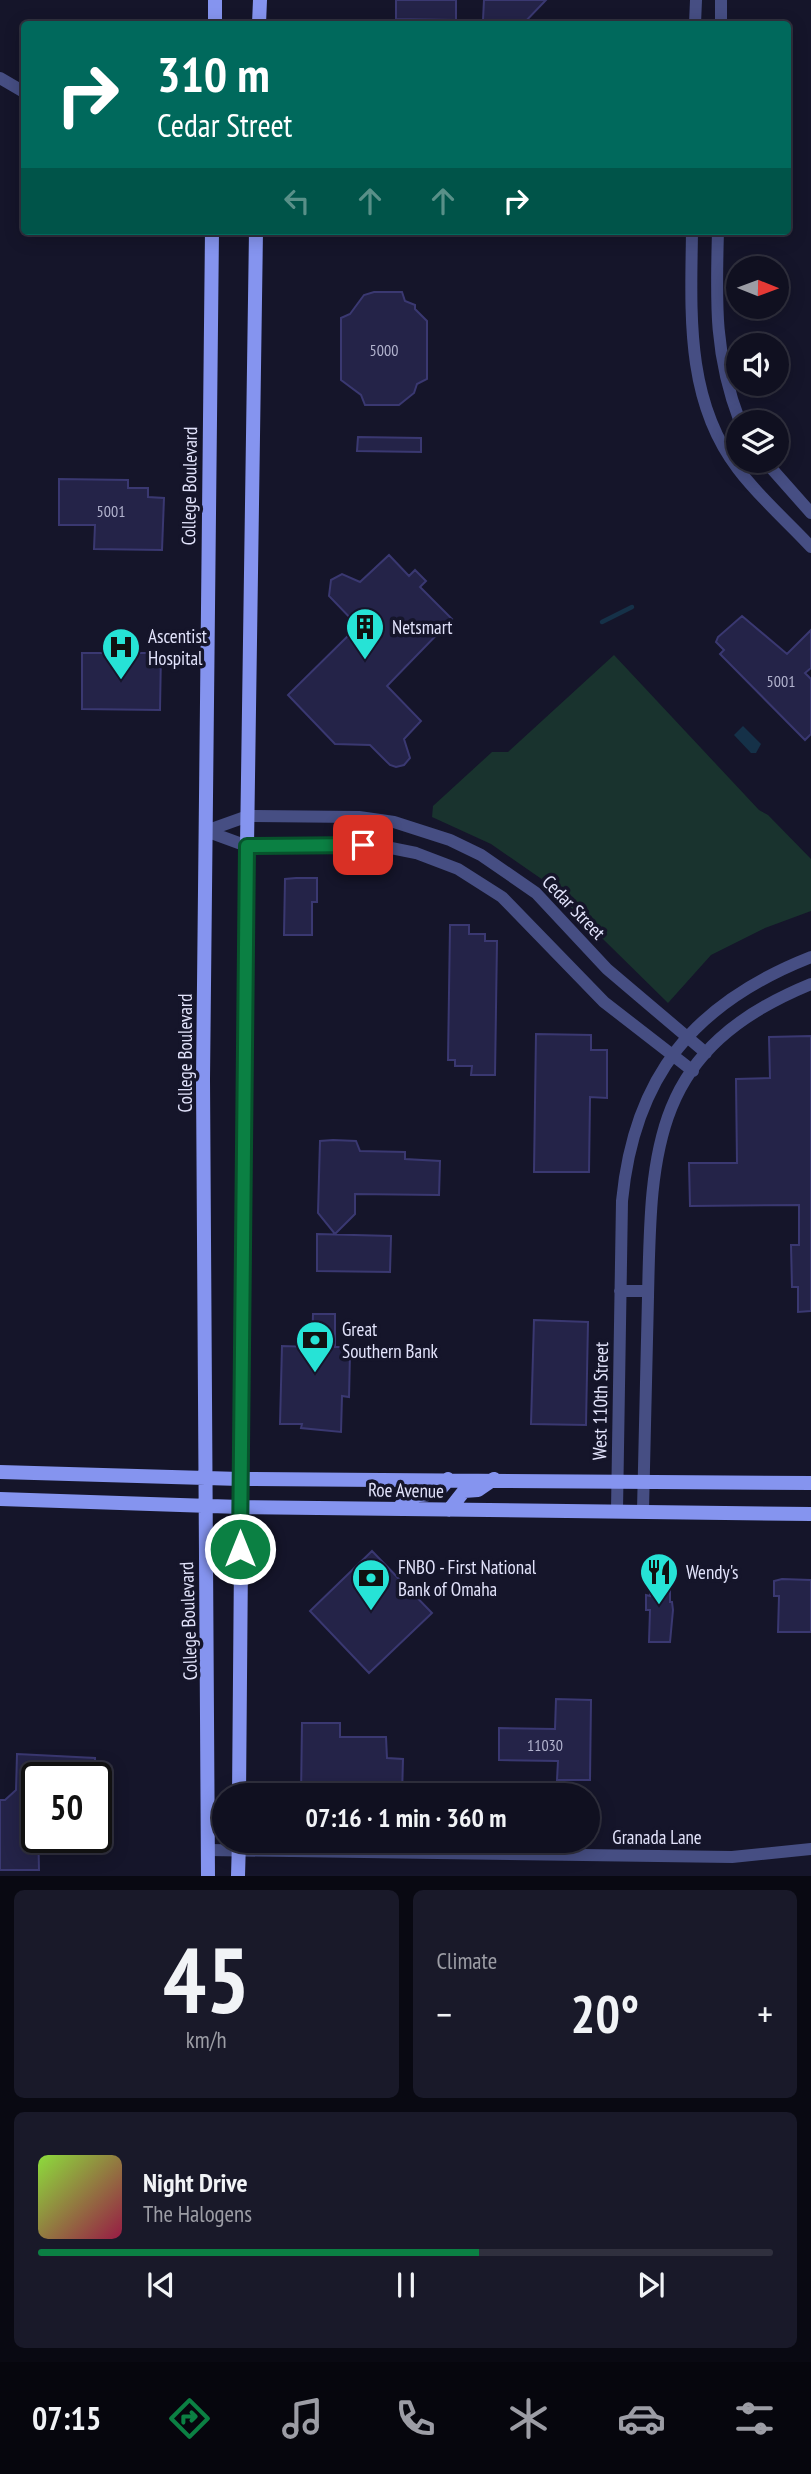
<!DOCTYPE html>
<meta charset="utf-8">
<style>
:root{--surface:#101020;--page:#191929;--text:#f1f3f6;--muted:#9c9da5;--line:#30303e;--accent:#0b8043}
body{margin:0;font-family:"PT Sans Narrow",sans-serif;background:var(--page);color:var(--text);height:100vh;display:flex;flex-direction:column;font-size:26px;white-space:nowrap}
*{box-sizing:border-box;margin:0}
p{font-size:23px;color:var(--muted)}
.icon{flex:none;width:38px;height:38px;fill:none;stroke:currentColor;stroke-width:2;stroke-linecap:round;stroke-linejoin:round}
.map{position:relative;height:1876px;overflow:hidden}
.sheet{display:flex;flex-direction:column;gap:14px;padding:14px;background:#090912;flex:1}
.sheet>*{flex:none}
.hud{position:absolute;left:21px;top:21px;width:770px;height:214px;border-radius:7px;box-shadow:0 4px 18px #0003,0 0 0 2px var(--line);background:#00695c;color:#fff;overflow:hidden}
.needle{width:46px;rotate:91deg}
.buttons{position:absolute;left:726px;top:256px;display:grid;gap:14px}
.buttons a{display:grid;place-items:center;width:63px;height:63px;border-radius:50%;background:var(--surface);box-shadow:0 4px 18px #0003,0 0 0 2px var(--line);font-size:35px}
.speed{position:absolute;left:21px;top:1762px;display:flex;gap:14px;font-size:35px;font-weight:700;text-align:center}
.speed>*{display:grid;place-content:center;width:91px;height:91px;border-radius:50%;background:var(--surface);box-shadow:0 4px 18px #0003,0 0 0 2px var(--line);line-height:1}
.speed .limit{border:4px solid #111;border-radius:10px;background:#fff;color:#111}
.pin{position:absolute;display:grid;place-items:center;width:60px;height:60px;color:#fff;margin:-30px;border-radius:14px;box-shadow:0 4px 10px #0006}
.me{position:absolute;width:77px;margin:-38px;rotate:0deg;stroke-linejoin:round;filter:drop-shadow(0 0 5px #0008)}
.turn{display:flex;align-items:center;gap:24px;height:147px;padding:0 21px;font-size:32px}
.turn .icon{width:91px;height:91px;stroke-width:2.5}
.turn b{display:block;font-size:49px;line-height:60px}
.lanes{display:flex;align-items:center;height:66px;padding:0 21px;background:#0003;justify-content:center;gap:35px;direction:ltr}
.lanes .off{opacity:.35}
.big{font-size:52px;font-weight:700;line-height:1.1}
.sheet .widget{flex:1;display:flex;flex-direction:column;justify-content:center;gap:10px;min-width:0;padding:0 24px;border-radius:10px;background:var(--page)}
.sheet .dial{align-items:center;gap:0}
.dial b{font-size:91px;line-height:1}
.song{display:flex;align-items:center;gap:21px}
.cover{width:84px;height:84px;border-radius:10px;background:linear-gradient(135deg,hsl(90 70% 55%),hsl(340 70% 35%))}
.played{height:7px;border-radius:4px;background:linear-gradient(90deg,var(--accent) 60%,var(--line) 60%)}
.keys{display:flex;justify-content:space-around;direction:ltr}
.heat{display:flex;justify-content:space-between;align-items:center;font-size:38px;direction:ltr}
.sheet .tiles{flex:1;display:grid;gap:14px;grid-template-columns:1fr 1fr}
.widget:last-child{grid-column:span 2}
.trip{position:absolute;left:212px;top:1783px;width:388px;height:70px;border-radius:35px;background:var(--surface);box-shadow:0 4px 18px #0003,0 0 0 2px var(--line);font-weight:700;line-height:70px;text-align:center}
.menu{display:flex;height:112px;justify-content:space-around;align-items:center;background:#06060d;color:var(--muted)}
.menu .icon{width:49px;height:49px}
.menu .selected{color:var(--accent)}
.menu b{font-size:32px;color:var(--text)}
.map>svg:first-child{display:block}
</style>
<div class="map">
<svg width="811" height="1876" viewBox="0 0 811 1876">
<rect width="100%" height="100%" fill="#15152a"/>
<path fill="#19332e" d="M614,655L759,810L768,815L811,859V911L765,928L711,955L668,1003L543,880L491,844L432,817L433,806L492,752H508Z"/>
<path fill="#153148" d="M743,726L761,744L756,753H751L734,735Z"/>
<g fill="none" stroke-linecap="round" stroke-linejoin="round">
<path stroke="#153148" stroke-width="4.5" d="M602,622L632,607"/>
</g>
<path fill="#242348" stroke="#3a3871" stroke-width="2" d="M396,0H456V20L396,19Z
M484,0H546L523,24L483,20Z
M374,292H402L405,301L415,305V309L427,321V379L417,384L414,393L399,405H365L361,395L341,380V318L350,314L364,295Z
M358,437L421,438V452L357,451Z
M59,479L128,480V488H148V497L164,498L162,550L94,549L95,525H59Z
M389,555L409,576L415,570L426,581L420,587L452,619L387,686L421,721L404,739L410,758L404,765L396,767L390,765L370,745L335,744L288,695L358,626L329,596L331,580L342,574L360,582Z
M742,616L787,654L811,630V668L805,673L811,679V734L805,740L720,654L724,650L716,642L718,637Z
M82,653H161L160,710L82,709Z
M296,878H317V902H312V935H284L285,879Z
M450,925H469V934H485V941H497L495,1075H471L472,1066H455V1060H448Z
M536,1034L591,1035V1050H607V1098L590,1097L589,1172H534Z
M811,1036V1311L798,1312V1287H792L791,1245H799V1205L690,1206L689,1163H737L736,1079L770,1078L769,1037Z
M333,1140L356,1141L360,1151L405,1152V1159L440,1161L439,1195L355,1194V1214L335,1234L318,1213L320,1141Z
M317,1234L391,1236L390,1272L317,1271Z
M313,1314H335V1347H343V1352H350L349,1397L342,1396L341,1432L301,1428L302,1424H280L282,1346L312,1347Z
M534,1320L588,1322L586,1425L531,1424Z
M372,1551L432,1613L369,1673L310,1611Z
M650,1573L670,1574V1602H672L673,1610L670,1642H649L650,1610H646V1595L650,1596Z
M782,1579L811,1580V1632H778L779,1596H774V1581Z
M556,1699L591,1700L590,1780H557L558,1761L499,1760V1728L555,1729Z
M302,1723H340V1737H386L387,1758L403,1759L402,1796H301Z
M17,1754L95,1758V1778H37L39,1870H0V1800H5L16,1790Z"/>
<g fill="none" stroke-linecap="round" stroke-linejoin="round">
<path stroke="#464e83" stroke-width="12" d="M695,24L696,0
M721,24V0
M0,78L24,92
M692,231C691,312 685,400 738,469C759,497 787,521 811,547
M718,231C716,301 714,355 740,422
M764,460L811,513
M206,831L248,816L359,817L394,822L450,840L481,855L536,893L607,969L706,1053
M206,831L247,846L386,847L416,853L458,869L502,897L604,1002L693,1071
M620,1291H648
M617,1510L622,1201C634,1076 694,1003 811,957
M643,1510C645,1439 646,1368 648,1297C651,1147 652,1049 811,984
M208,1850L732,1857L811,1849"/>
<path stroke="#8594ef" stroke-width="14" d="M215,24V0
M259,24L260,0
M0,1472L240,1479L811,1483
M0,1499L240,1507L811,1514
M399,1509C413,1483 432,1507 448,1479
M449,1510L464,1491L478,1490L494,1479
M239,1796L247,846L256,231
M208,1876L203,1079L212,231
M238,1876L239,1841"/>
</g>
<g fill="none" stroke-linecap="round" stroke-linejoin="round">
<defs>
<path id="route" d="M240,1549L247,846L363,845"/>
</defs>
<use href="#route" stroke="#07532c" stroke-width="18"/>
<use href="#route" stroke="#0b8043" stroke-width="12"/>
</g>
<defs>
<symbol id="building-pin" viewBox="-11 -11 22 30"><path d="M0 17L-7.5 6A9.5 9.5 0 1 1 7.5 6Z" fill="#26e3d6" stroke="#15152a"/><path d="M-4-6H4V6H1V3H-1V6H-4ZM-2.5-4.3h1.7v1.8h-1.7ZM.8-4.3h1.7v1.8H.8ZM-2.5-1h1.7V.8h-1.7ZM.8-1h1.7V.8H.8Z" fill="#111"/></symbol>
<symbol id="hospital-pin" viewBox="-11 -11 22 30"><path d="M0 17L-7.5 6A9.5 9.5 0 1 1 7.5 6Z" fill="#26e3d6" stroke="#15152a"/><path d="M-5-5h3v3.5h4V-5h3V5h-3V1.5h-4V5h-3Z" fill="#111"/></symbol>
<symbol id="bank-pin" viewBox="-11 -11 22 30"><path d="M0 17L-7.5 6A9.5 9.5 0 1 1 7.5 6Z" fill="#26e3d6" stroke="#15152a"/><path d="M-6-4H6V4H-6ZM0-2.3a2.3 2.3 0 1 0 0 4.6a2.3 2.3 0 1 0 0-4.6Z" fill="#111"/></symbol>
<symbol id="restaurant-pin" viewBox="-11 -11 22 30"><path d="M0 17L-7.5 6A9.5 9.5 0 1 1 7.5 6Z" fill="#26e3d6" stroke="#15152a"/><path d="M-5-6h1v4h1v-4h1v4h1v-4h1v5L-1.5 .5V6h-2V.5L-5-1ZM5-6V6H3V1.5H1.5Q1.5-4 5-6Z" fill="#111"/></symbol>
</defs>
<g fill-rule="evenodd">
<use href="#building-pin" x="343" y="605" width="44" height="60"/>
<use href="#hospital-pin" x="99" y="625" width="44" height="60"/>
<use href="#bank-pin" x="293" y="1318" width="44" height="60"/>
<use href="#restaurant-pin" x="637" y="1550" width="44" height="60"/>
<use href="#bank-pin" x="349" y="1556" width="44" height="60"/>
</g>
<g text-anchor="middle" stroke-width="7" stroke-linejoin="round" paint-order="stroke">
<g font-size="16" fill="#b2b3ce">
<text x="384" y="356">5000</text>
<text x="111" y="517">5001</text>
<text x="781" y="687">5001</text>
<text x="545" y="1751">11030</text>
</g>
<g font-size="19" fill="#e2e3fb" stroke="#15152a">
<text transform="translate(189 486) rotate(-89)" y="7">College Boulevard</text>
<text transform="translate(574 907) rotate(46)" y="7">Cedar Street</text>
<text transform="translate(185 1053) rotate(-90)" y="7">College Boulevard</text>
<text transform="translate(600 1401) rotate(-89)" y="7">West 110th Street</text>
<text transform="translate(406 1490) rotate(1)" y="7">Roe Avenue</text>
<text transform="translate(188 1621) rotate(-92)" y="7">College Boulevard</text>
<text x="657" y="1844">Granada Lane</text>
</g>
<g font-size="19" fill="#e2e3fb" stroke="#15152a" text-anchor="start">
<text x="392" y="634">Netsmart</text>
<text x="148" y="643">Ascentist<tspan x="148" dy="22">Hospital</tspan></text>
<text x="342" y="1336">Great<tspan x="342" dy="22">Southern Bank</tspan></text>
<text x="398" y="1574">FNBO - First National<tspan x="398" dy="22">Bank of Omaha</tspan></text>
<text x="686" y="1579">Wendy's</text>
</g>
</g>
</svg>
<div class="buttons">
<a><svg class="needle" viewBox="-14 -14 28 28"><path d="M0-13l5 13h-10z" fill="#e53935"/><path d="M0 13l5-13h-10z" fill="#9c9da5"/></svg></a>
<a><svg class="icon" aria-label="sound" viewBox="0 0 24 24"><path d="M4 9h4l5-4v14l-5-4H4zM17 9q2 3 0 6"/></svg></a>
<a><svg class="icon" aria-label="layers" viewBox="0 0 24 24"><path d="M12 4l9 5-9 5-9-5zM3 14l9 5 9-5"/></svg></a>
</div>
<div class="speed"><div class="limit">50</div></div>
<div class="pin" style="left:363px;top:845px;background:#d93025"><svg class="icon" aria-label="arrive" viewBox="0 0 24 24"><path d="M6 21V4h12l-3 4 3 4H6"/></svg></div>
<svg class="me" style="left:240px;top:1549px" viewBox="-20 -20 40 40"><circle r="17" fill="#0b8043" stroke="#fff" stroke-width="3"/><path d="M0-11L8 9 0 5-8 9z" fill="#fff"/></svg>
<div class="trip">07:16 · 1 min · 360 m</div>
<div class="hud">
<div class="turn"><svg class="icon" aria-label="right" viewBox="0 0 24 24"><path d="M7 20v-9h11M14 6l5 5-5 5"/></svg><div><b>310 m</b>Cedar Street</div></div>
<div class="lanes"><svg class="icon off" aria-label="left" viewBox="0 0 24 24"><path d="M17 20v-9H6M10 6l-5 5 5 5"/></svg><svg class="icon off" aria-label="ahead" viewBox="0 0 24 24"><path d="M12 20V5M6 11l6-6 6 6"/></svg><svg class="icon off" aria-label="ahead" viewBox="0 0 24 24"><path d="M12 20V5M6 11l6-6 6 6"/></svg><svg class="icon" aria-label="right" viewBox="0 0 24 24"><path d="M7 20v-9h11M14 6l5 5-5 5"/></svg></div>
</div>
</div>
<section class="sheet">
<div class="tiles">
<div class="widget dial"><b>45</b><p>km/h</p></div>
<div class="widget"><p>Climate</p>
<div class="heat"><a>−</a><b class="big">20°</b><a>+</a></div>
</div>
<div class="widget">
<div class="song"><i class="cover"></i><div><b>Night Drive</b><p>The Halogens</p></div></div>
<div class="played"></div>
<div class="keys"><svg class="icon" aria-label="previous" viewBox="0 0 24 24"><path d="M18 5L8 12l10 7zM5 5v14"/></svg><svg class="icon" aria-label="pause" viewBox="0 0 24 24"><path d="M8 5v14M16 5v14"/></svg><svg class="icon" aria-label="next" viewBox="0 0 24 24"><path d="M6 5l10 7-10 7zM19 5v14"/></svg></div>
</div>
</div>
</section>
<nav class="menu">
<b>07:15</b>
<svg class="icon selected" aria-label="directions" viewBox="0 0 24 24"><path d="M12 3l9 9-9 9-9-9zM9 14v-3h6M13 9l2 2-2 2"/></svg>
<svg class="icon" aria-label="music" viewBox="0 0 24 24"><path d="M9 18V5l10-2v13"/><circle cx="6" cy="18" r="3"/><circle cx="16" cy="16" r="3"/></svg>
<svg class="icon" aria-label="phone" viewBox="0 0 24 24"><path d="M5 4h4l2 5-3 2q2 4 5 5l2-3 5 2v4C11 20 4 13 5 4z"/></svg>
<svg class="icon" aria-label="climate" viewBox="0 0 24 24"><path d="M12 3v18M4 7l16 10M4 17L20 7"/></svg>
<svg class="icon" aria-label="car" viewBox="0 0 24 24"><path d="M5 17H2v-5l4-1 3-4h7l3 4 3 1v5h-3M9 17h6M6 11h13"/><circle cx="7" cy="17" r="2"/><circle cx="17" cy="17" r="2"/></svg>
<svg class="icon" aria-label="filters" viewBox="0 0 24 24"><path d="M4 7h16M4 17h16"/><circle cx="9" cy="7" r="2"/><circle cx="15" cy="17" r="2"/></svg>
</nav>
